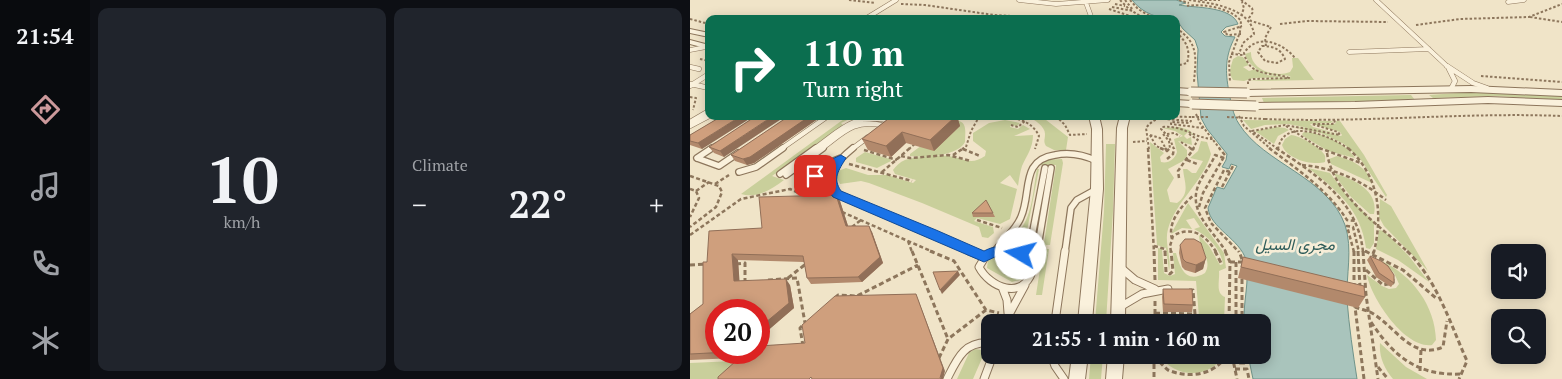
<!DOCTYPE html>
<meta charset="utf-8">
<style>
:root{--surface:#171b24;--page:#20242c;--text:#f1f3f6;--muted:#9ea1a6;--accent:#cc999b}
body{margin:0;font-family:"PT Serif",Vazirmatn,serif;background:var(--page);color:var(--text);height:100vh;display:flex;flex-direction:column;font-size:19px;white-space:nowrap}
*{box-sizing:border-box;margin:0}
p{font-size:16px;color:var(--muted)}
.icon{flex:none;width:28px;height:28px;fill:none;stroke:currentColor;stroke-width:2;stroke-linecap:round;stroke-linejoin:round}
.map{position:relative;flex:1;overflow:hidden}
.side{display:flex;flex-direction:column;gap:8px;padding:8px;background:#0d0f14;width:600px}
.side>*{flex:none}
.hud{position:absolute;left:15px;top:15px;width:475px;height:105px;border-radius:10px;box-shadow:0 2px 12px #0003;background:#0b6e4f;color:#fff;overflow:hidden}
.controls{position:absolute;left:801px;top:244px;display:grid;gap:10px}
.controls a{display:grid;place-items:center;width:55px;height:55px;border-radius:10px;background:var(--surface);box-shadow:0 2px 12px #0003;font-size:25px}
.speed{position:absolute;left:15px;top:299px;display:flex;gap:10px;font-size:25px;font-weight:700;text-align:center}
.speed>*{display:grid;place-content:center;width:65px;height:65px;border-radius:50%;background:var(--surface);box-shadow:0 2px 12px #0003;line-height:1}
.speed .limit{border:8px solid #d22;background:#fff;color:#111}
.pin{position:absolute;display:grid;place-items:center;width:42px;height:42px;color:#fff;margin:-21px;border-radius:10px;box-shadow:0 2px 8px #0006}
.me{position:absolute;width:55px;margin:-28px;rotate:278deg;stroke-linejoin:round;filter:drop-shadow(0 0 4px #0008)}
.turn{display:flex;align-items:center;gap:18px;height:105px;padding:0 15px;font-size:22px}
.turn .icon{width:65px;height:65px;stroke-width:2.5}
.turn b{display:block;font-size:35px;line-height:42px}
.big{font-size:38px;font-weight:700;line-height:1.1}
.side .widget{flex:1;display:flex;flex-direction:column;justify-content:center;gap:8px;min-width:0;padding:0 18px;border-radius:10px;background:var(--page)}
.side .dial{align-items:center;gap:0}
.dial b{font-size:65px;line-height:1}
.heat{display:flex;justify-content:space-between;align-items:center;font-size:28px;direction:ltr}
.side .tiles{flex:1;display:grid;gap:8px;grid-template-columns:repeat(2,1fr)}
.trip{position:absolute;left:291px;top:314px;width:290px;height:50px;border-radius:10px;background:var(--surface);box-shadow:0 2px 12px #0003;font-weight:700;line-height:50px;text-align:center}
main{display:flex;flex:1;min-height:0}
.tab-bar{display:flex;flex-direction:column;width:90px;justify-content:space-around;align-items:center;background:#090b0e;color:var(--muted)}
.tab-bar .icon{width:35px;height:35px}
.tab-bar .selected{color:var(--accent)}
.tab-bar b{font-size:22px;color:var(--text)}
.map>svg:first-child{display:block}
</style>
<main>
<nav class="tab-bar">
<b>21:54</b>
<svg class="icon selected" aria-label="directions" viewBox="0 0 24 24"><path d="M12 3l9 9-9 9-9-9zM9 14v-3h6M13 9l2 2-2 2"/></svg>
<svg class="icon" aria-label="music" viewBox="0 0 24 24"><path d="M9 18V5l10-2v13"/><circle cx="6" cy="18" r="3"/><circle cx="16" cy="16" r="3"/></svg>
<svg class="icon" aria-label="phone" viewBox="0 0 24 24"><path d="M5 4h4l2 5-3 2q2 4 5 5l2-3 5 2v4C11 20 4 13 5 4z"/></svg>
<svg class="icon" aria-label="climate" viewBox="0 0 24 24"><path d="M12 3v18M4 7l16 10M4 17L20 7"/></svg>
</nav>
<section class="side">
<div class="tiles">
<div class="widget dial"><b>10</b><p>km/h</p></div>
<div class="widget"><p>Climate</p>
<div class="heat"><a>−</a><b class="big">22°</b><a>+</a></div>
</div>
</div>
</section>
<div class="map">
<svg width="872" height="379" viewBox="0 0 872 379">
<rect width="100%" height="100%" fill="#f0e4c8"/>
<path fill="#c9cf9b" d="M561,52C560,70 586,78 600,72L603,67L602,58H608L624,80L559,81L601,77C595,74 590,76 584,75C572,74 558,66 555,54Z
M548,56L553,57L559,65L553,67L559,71L565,69L577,75L599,77L563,78L554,81L543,80C538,73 541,66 543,59Z
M781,92L872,96V100L805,96L743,98L739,95Z
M721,95L725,100L574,103L572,98Z
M158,116H166L151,123L153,125L82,176L94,180C82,189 67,199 51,194Z
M338,116H351L378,137L376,150H364L356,146C353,141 355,140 355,134C355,126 344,120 338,116Z
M266,120C278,122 275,132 275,142C268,156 234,158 220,156V154Z
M315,120L330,123L327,126L321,125L320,127L328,129L333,125L340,129L324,136L343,135C343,148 337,155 332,166C330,172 329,179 328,186L320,175L310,183L327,189L320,219L310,224L287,218L284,221L303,227L304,233L298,238L292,237L289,227L232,203L179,183L171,181L150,184L147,178L148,171L156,168L178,175H197L223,183L226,180L205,174L203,170C206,166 210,162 215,160C224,157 249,155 258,156C273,158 281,166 295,156L296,151L283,141V133L299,123Z
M553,120L643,121L641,123L620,124L623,127L649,134L598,124L575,125L561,129Z
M646,121H650L674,155L697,195L696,197L671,160L654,144L631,133L602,127L619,128L651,136L652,135L650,132L623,124H644L646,123Z
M489,127L499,130L506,137L498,132L494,136L497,139L501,137L502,145L488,141L497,150V156L493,161L478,169L484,178L477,190L480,202L487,203C501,193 494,182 493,169H497L502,173H506L513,161L500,158L508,151L511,141L517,142L521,154C513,182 486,201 478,229C474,243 482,259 479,271L476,248L467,245L460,142L474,153L470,157L471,162C478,164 485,159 487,152L484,139L493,136L485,131L473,128Z
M587,127L595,128L599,130L588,136L584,144L565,131Z
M614,132C631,132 656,143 665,158L638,151L613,136L612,134Z
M601,135C608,135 630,147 634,154C636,157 635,159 635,162C623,166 596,159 592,145L595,139Z
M416,144H425L423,211L416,322H405L414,211Z
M175,152L200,159L201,161L187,168L166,162V158Z
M647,156C662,160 677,167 682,183L641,164L639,159Z
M372,159L373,163L360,245H356L355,249H359L352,295H346L366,165H349L356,160Z
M618,168L640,173L657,196L684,222V243L680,249L676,248C671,210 647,190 618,168Z
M347,169H349L335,241L328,245H323L319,241C343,224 342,195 347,169Z
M643,173C663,179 689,190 684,214H680L661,197Z
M690,199L701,206L738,271L694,226L689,217Z
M498,203L534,253L536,268L529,271C530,281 525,293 535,297L534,322H469V317H509L506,281L468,280V248L472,249L474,273L480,276L485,274L483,253H486C490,268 496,284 515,273C523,260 509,249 509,235L519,246L530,265L533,264C530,248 519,237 504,229L510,227L504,218L496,220L502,229L492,228L481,234Z
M689,230L694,231L718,255L739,282L708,260L686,249Z
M305,256L311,257L334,270L335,276L333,279L322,282L297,268L298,260Z
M692,261C723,276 745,306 746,340L742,345C715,349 681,298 677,275L692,286L699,289L706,288L709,284L704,273Z
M690,343L716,367L737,379H703C694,368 689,357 690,343Z
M285,349L291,350L293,356L283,379H267L279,353Z
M401,355H413L411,379H399Z
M469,355H534C520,379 485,379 469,355Z
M44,361L41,379H0V363Z"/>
<path fill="#a9c4bc" stroke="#6f938a" d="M442,0H486L496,3L489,5C505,8 541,6 548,24L536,27L531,32L535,36L545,37C535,56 535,71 539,92C541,103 543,115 549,124C574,164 638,177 655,225C663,249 656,275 657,300C659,326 663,353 667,379H563L558,355H572V322H554C553,303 560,279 556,260C550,239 520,228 518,208L527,187L534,189L547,166L541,164L539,169L532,167L536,160L537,154L517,129L511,118L507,72L508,49L505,40L493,29L486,19C469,19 453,14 442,0Z"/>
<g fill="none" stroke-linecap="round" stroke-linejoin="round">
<defs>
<path id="lane-far3" d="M329,0L366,4L418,0
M395,0L402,19
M686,0L758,67
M818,2L834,0
M175,19L206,0
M0,50L16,47
M659,52L739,49"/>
<path id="lane-far2" d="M757,66L783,83L797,88
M0,67L9,69
M759,69L765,81L761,89
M1,84L19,88
M0,86L19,74
M0,122L19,111
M0,126L19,116
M20,149L26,145
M91,149L138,116
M124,149C151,130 162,114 198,120
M131,149C152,134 163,119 191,125
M162,149L178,137"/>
<path id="lane-far1" d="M7,158L29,166L48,153
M7,158L22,148
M151,158C138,163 126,169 124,184L129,191L147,194L282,252
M49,172L66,167L93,148
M90,174L126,148
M96,175L133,148
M147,194C134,173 146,162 163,148
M305,251C313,240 326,230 331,217C342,192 330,160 365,155C379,152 394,155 407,161
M303,252H313
M333,252L341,241L355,168
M347,252L361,168
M375,252L381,208L387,200L407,189"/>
<path id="lane" d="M279,251L294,257
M305,251C320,251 335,259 342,272C332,300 300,288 289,267L295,257Z
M326,257L334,251
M341,268L347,251
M431,268L445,280L465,289
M312,287L317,300L318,313
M430,307L452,294L478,289
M315,322L335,285
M365,322L375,251
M361,355L365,366L374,379
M257,379C267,359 274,341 300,343
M294,379L303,355"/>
<path id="street" d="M0,29L19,33V37L0,33Z
M0,40L19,45V49L0,44Z
M781,86L872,90V96L781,92L557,96L553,93L557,90Z
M486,88L501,89L505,92L501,95L486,94Z
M798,97L872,100V106L798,103L665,108L566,109L561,106L566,103L665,102Z
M486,100L502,101L507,104L502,107L486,106Z
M399,116H409L412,129L413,189L402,322H388L401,189L402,129Z
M430,116H440L437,128L435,322H421L427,128Z
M382,355H398L395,379H379Z
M418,355H434L432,379H416Z"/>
</defs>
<use href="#lane-far3" stroke="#8d765c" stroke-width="5"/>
<use href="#lane-far2" stroke="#8d765c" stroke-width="5.5"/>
<use href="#lane-far1" stroke="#8d765c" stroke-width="8"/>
<use href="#lane" stroke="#8d765c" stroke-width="9"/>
<use href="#street" stroke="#8d765c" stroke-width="2"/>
<path stroke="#8d765c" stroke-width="2" stroke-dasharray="2.5 2" stroke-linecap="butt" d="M159,0L185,3
M430,0L439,9L455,19
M435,0L443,10
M440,0L448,9L465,19
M489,0L499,3
M499,0C519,3 560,7 564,34L553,43L549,54
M510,0H530
M551,0L562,8L563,12L559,18L561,21L581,27L575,38L576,46
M211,4L235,5L304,15L374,19
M425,4L435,6
M497,6C512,3 541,8 551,21L550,32L539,62L540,82
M422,7L443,11
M419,9L446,18
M551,16L554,8L552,2
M840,17L872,22
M0,19L19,24
M486,23V25
M590,24L617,21L698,22
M726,25L770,19L839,17L872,4
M486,28C509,43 506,57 504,82
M486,32C496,41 501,50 497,63L486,66
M551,34L538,35L534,32L552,26
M572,46C583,46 591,49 595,59L587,63L575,61L568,52Z
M541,54L554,55
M10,59L19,61
M486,74L490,82
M791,76L872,82
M558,84V80L563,79L599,78C583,71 560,79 554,53C567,33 592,42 605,58
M0,97L6,98L3,110
M506,114L510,123L530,149
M366,116L375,125L380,135L397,134
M549,116L554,126L581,149
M265,117C290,116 337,109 349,136L345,149
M475,117V119L501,121L499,123L481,122V124L513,128
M575,119C674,123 773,112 872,116
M321,125L328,127L335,121
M596,126L631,149
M473,134L479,141L480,149
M477,134L484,133L490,136
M499,134L508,140
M460,135L466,146L473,149
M460,135L470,138L476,149
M443,142L457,141
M491,142L502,149
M219,149L226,143
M272,149L276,147L281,131L289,117
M459,149L456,128C467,113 485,117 502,117
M484,149L479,137L471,129L472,127C494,125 503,138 523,139
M503,149L509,137
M588,149L562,131L595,125L650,135L648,132L622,124H642L645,123L644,119
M588,149C594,116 641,136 659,149"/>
<path stroke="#8d765c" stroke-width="2.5" stroke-dasharray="4 2.5" stroke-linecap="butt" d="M458,148L464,252
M470,148L477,151L480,148
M475,148L477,151
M500,148L503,150
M579,148C608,170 637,189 657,220L666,221
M586,148C625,174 668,200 673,252
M629,148L671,163
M658,148C689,176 693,213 684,252
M273,149L290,156
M174,150L207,160
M588,150V148
M637,153C644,196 688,224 718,252
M263,155L274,148
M211,156L220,158L258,155L281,161
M534,158L525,155C521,166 512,175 508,186C498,213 524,231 536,252
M477,159L483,154L484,148
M497,160L507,164
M159,164L222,181
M612,165C644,168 671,180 696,200
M192,172L220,148
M540,172L534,170L515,208L521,223L549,252
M0,176L29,186L32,192L26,207L0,227
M489,178L488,171L504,148
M25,184L39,175
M532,187L543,166
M0,189L6,191L9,198L0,217
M6,191L19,182
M509,207L513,193L535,155L529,148
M152,212L243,252
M287,220L312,228
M162,227L171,220
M0,235L51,199L100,189L117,197
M482,239C477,222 492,205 504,195
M218,241L222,252
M464,246L475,249V252
M675,251L677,252
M481,252L480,246L483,236C501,225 516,235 526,252
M664,252L657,226L663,227L669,252"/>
<path stroke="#8d765c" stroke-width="3" stroke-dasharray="5 3" stroke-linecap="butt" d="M222,251L258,339
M240,251L264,261L296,310L309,313
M464,251L465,280
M475,251L476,272L480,274L483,271L481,251
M525,251L531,263
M535,251L540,262L539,322
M664,251V285
M668,251L670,287
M673,251L676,295L688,379
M675,251L713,270L746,298
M717,251C747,280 760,323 777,361L769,379
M683,254L684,251
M540,262H553L549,251
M546,262V322
M46,264L55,263V282H58
M0,265L16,264
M676,270L693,285L703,283V276
M98,278L117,263
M552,279V322
M78,280L107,278L115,323
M145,298L148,295L167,296L228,265
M465,301V322
M465,313L505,314L503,290H499
M681,322C704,357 728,376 771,374
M113,346L110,328L114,324
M542,355L547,379
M549,355L550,363H557L556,355
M464,356C468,360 473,366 478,370C499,379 525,375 537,355
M464,356V379
M249,358L258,339L296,310
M688,367L698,379
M545,369H557L559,379
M730,371L731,350
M674,379L665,307C670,309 675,310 680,312C705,325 721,361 753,347L757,321"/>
<use href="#lane-far3" stroke="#faf1dc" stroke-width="4"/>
<use href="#lane-far2" stroke="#faf1dc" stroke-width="4.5"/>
<use href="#lane-far1" stroke="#faf1dc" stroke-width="5.5"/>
<use href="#lane" stroke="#faf1dc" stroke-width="7"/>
<use href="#street" fill="#faf1dc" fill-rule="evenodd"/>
<defs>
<path id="street-bridge" d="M501,92L557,93
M502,104L566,106"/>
</defs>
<use href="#street-bridge" stroke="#8d765c" stroke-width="11" stroke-linecap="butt"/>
<path stroke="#8d765c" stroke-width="2" stroke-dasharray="2.5 2" stroke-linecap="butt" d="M502,117H519
M537,117L575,119"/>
<use href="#street-bridge" stroke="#faf1dc" stroke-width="9"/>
</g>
<path fill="#b2896c" d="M32,116L12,149L0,145V135Z
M66,116L34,157L24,153L19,147Z
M99,116H132L64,163L57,165L45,161L41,155Z
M202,116H267L270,126L244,151L216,143L201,157L178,150L172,139Z
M146,195L150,201L158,226L182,232L193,263L172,282L121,284L117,278L114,262L48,260L49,281L100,285L104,308L69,338V310L51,352L45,358L0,360V314L13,304L17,262L72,228Z
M282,213H303L305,217H283Z
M490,245L516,258L514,265L513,269L505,273L495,270L492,267L489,253Z
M680,256L704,283L701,287L686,277L677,260Z
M553,257L675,297L668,308L548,278Z
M473,289L503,305L502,312H473L472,297Z"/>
<path fill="#916f58" d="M51,116H64L12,149L8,143Z
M83,116H96L34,157L30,151Z
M120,116H132L64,163L57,165L53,159Z
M266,116H267L270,126L244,151L240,140Z
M212,132L216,143L201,157L196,146Z
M146,195L150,201L160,232L156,226Z
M179,226L182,232L193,263L172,282L168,277Z
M42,254L48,260L50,287L44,281Z
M516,258L514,265L513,269L505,273L506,265Z
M268,271L270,275L252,294L250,290Z
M96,279L100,285L104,308L69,338V328Z
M226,294L255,371L253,379H251Z
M51,352L45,358L39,353Z"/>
<path fill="#cf9f7d" stroke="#916f58" d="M32,116H51L8,143L0,141V135Z
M66,116H83L30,151L19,147Z
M99,116H120L60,157L53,159L41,155Z
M202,116H266L240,140L212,132L196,146L172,139Z
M146,195L156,226H179L190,257L168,277L117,278L113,256L42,254L44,281L96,279L99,303L69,328V310H26V352H39L0,354V314L13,304V262H17L19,231L72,228L69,197Z
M296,200L303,213H282Z
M495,239H504L511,243L516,258L514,261L506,265L496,262L493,259L490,245Z
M680,256L691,261L698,266L704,275V283L689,273Z
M553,257L674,286L675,297L551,267Z
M268,271L250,290L243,272Z
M473,289H502L503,305L474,304Z
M226,294L253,368L250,378L252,379H122L121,377L119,379H28V377L56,352H69V346L115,343L112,325L145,296Z"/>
<path fill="#1a73e8" stroke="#114b97" d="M151,155L156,158C149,170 142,178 151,191L246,230L294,251C306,245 313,245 325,251L331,249L335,250L337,254L335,258L326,263L307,256L294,262L143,197C136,187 131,180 138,169L129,179L125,180L120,176L129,165Z"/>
<g text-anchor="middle" stroke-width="5" stroke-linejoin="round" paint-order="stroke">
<g font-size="16" font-style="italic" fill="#2f5d5a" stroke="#f7eed8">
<text x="605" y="250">مجرى السيل</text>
</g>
</g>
</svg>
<div class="controls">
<a><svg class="icon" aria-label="sound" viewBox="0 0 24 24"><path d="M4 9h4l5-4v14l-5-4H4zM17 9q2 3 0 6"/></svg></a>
<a><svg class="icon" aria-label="search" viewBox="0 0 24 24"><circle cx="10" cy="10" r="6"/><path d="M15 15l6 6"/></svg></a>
</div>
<div class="speed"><div class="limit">20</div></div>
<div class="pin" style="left:125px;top:176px;background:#d93025"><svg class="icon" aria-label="arrive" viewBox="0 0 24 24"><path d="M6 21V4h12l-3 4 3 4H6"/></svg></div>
<svg class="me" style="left:331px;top:254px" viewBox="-20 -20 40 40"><circle r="19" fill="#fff"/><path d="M0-13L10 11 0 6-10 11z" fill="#1a73e8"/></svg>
<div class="trip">21:55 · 1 min · 160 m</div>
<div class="hud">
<div class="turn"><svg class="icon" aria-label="right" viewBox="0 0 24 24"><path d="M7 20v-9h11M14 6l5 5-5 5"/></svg><div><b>110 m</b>Turn right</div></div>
</div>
</div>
</main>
